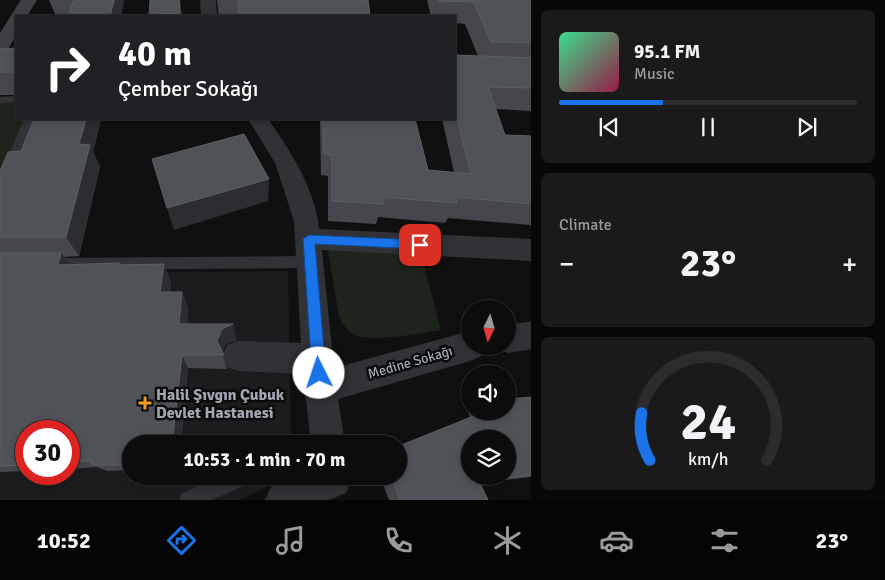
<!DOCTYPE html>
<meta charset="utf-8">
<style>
:root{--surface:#0c0c0d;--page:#1a1a1b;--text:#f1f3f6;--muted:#9a9b9d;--line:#2c2c2e;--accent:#1a73e8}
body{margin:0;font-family:Signika,sans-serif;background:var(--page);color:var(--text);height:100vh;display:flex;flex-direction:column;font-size:19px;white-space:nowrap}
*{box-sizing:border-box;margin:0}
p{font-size:16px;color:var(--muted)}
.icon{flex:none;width:28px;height:28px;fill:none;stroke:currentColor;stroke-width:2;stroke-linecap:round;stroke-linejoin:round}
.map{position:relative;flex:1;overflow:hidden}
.panel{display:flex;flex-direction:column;gap:10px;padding:10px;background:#070707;width:354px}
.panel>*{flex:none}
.hud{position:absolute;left:15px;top:15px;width:441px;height:105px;border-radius:0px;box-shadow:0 2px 8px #0003,0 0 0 1px var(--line);background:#202124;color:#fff;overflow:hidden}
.needle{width:32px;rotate:185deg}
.tools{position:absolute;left:461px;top:300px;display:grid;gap:10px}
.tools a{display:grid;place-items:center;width:55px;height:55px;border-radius:50%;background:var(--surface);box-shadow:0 2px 8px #0003,0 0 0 1px var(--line);font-size:25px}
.speed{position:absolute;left:15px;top:420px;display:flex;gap:10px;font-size:25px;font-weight:700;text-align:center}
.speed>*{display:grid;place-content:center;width:65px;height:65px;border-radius:50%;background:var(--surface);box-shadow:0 2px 8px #0003,0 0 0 1px var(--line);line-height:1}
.speed .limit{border:8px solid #d22;background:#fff;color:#111}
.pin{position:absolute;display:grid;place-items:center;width:42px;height:42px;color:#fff;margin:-21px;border-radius:10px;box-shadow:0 2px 8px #0006}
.me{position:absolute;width:55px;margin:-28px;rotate:356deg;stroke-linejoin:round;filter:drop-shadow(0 0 4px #0008)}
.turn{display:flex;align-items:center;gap:18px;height:105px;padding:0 20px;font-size:22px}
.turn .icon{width:65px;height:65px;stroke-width:2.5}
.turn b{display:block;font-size:35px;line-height:42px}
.big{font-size:38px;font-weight:700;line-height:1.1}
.panel .card{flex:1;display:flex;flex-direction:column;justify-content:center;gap:8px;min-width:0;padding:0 18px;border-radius:8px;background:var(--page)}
.panel .dial{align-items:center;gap:0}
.dial svg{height:130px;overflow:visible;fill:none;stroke:var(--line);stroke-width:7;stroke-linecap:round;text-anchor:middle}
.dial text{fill:var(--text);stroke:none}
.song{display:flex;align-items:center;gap:15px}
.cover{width:60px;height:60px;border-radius:8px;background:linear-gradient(135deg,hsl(150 70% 55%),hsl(340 70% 35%))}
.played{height:5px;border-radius:2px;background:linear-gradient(90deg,var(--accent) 35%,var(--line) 35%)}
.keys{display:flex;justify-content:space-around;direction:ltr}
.heat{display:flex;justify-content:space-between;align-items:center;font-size:28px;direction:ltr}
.trip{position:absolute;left:122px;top:435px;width:285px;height:50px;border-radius:25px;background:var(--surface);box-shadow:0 2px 8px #0003,0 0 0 1px var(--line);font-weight:700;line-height:50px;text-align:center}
.dock{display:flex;height:80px;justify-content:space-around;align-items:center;background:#050505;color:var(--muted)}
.dock .icon{width:35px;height:35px}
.dock .on{color:var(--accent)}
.dock b{font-size:22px;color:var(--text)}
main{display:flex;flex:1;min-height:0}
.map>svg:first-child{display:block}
</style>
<main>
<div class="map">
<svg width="532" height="500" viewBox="0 0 532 500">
<rect width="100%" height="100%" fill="#101011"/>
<path fill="#1c1c1e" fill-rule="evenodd" d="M288,271L291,444H131V476L291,477L239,500H0V274ZM26,431H69V474H26Z"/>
<path fill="#1c241c" d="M16,96V119H51L0,220V97Z
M328,250L421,254L441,330C422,333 370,343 355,335C347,331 343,324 339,317Z"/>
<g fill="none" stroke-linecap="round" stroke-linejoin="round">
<path fill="#313236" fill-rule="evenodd" d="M16,96V102L0,103V97Z
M24,119H34L6,191L4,194L0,196V176Z
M311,256L316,258L318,262L316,266L311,268L51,270L46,268L44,264L46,260L51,258Z
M221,476H253L251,483L211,500H179L182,493Z"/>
<path fill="#313236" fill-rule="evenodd" d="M200,0H216L217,16H201Z
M248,119H268C291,152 315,188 319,229L532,239V261L322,250L334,368L470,331V346H485L481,356L470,361L338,399L345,444H311L303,374L238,371L227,367L223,356L227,345L238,341L301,343L294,221L275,163Z
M532,321V349L508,353L497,349L496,346H508V325Z
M297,476H350L351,480L346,493L329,500H265L271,487Z"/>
<path fill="#3f4146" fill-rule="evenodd" d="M21,0H37L27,16H16V36L6,52L0,53V33Z"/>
</g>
<path fill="#45474c" d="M49,0H124L121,16H56Z
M179,0H180L182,16H150L149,15Z
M217,0H368L370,16H219Z
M427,0H532V111L496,109L505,135L532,136V228L530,225L448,218L445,223L378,217L376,224L328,221V176L321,175L320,119H415L428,170L454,172L442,119H455V55L478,56L465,24L455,23V16H431Z
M16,48V95H0V49Z
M101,119L93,152L100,167L79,256L64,257L70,265L164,264L171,283L170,292H182L188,309L187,324H233L236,340L225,344L222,352L227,369L188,368L181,444H131V470L107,471L97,467L69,469V431H26V471L0,472V171L21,151Z
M532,397V477L480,483L488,500H389L380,476H399L470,417L467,410L470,408V411H508Z"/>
<path fill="#2c2d30" d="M114,0H124L121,16H110Z
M179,0H180L182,16H180Z
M86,119H101L93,152L100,167L79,256L66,237L79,144Z
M269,179L268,201L174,230L167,208Z
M61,253L76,272L58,265Z
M164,264L171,283L168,309L160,292Z
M182,292L188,309L185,339L179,324Z
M233,324L236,340L225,344L221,355L217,341L222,329Z
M182,355L188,368L181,444H172Z"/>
<path fill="#4f5257" stroke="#5b5f65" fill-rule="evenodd" d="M74,0H114L110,16H68Z
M150,0H179L180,13L149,15Z
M238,0H368L370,16H239Z
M439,0H532V43L491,42L474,2L439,1Z
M16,48V72H0V49Z
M455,55L532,58V88L488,87L505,135L532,136V204L455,197L457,203L382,197L383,204L332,201V155L324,154L323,119H415L428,170L471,174L455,111Z
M34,119H86L79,144L90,145L66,237H0V171L8,152L21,151Z
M244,134L269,179L167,208L152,159Z
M0,253H61L58,265L119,263V265L164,264L160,292H182L179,324H233L222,329L217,341L224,355H182L172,444H131V465H91L92,461L69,462V431H26V465L0,466Z
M532,397V475L479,481L488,500H400L391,476H399V446L486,411H508V399ZM470,439H508V476H470Z"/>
<path fill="#1a73e8" stroke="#114b97" d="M309,235L420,240L426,245L420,249L315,244L326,373L324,378L319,380L314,378L312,373L303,239Z"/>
<path fill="#f59a24" stroke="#0b0b0c" stroke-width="2" d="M142.5 395.5h5v5h5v5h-5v5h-5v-5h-5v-5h5z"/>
<g text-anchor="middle" stroke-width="5" stroke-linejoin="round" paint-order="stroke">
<g font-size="14" fill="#a0a8b2" stroke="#0b0b0c">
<text transform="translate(410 362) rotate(-16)" y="5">Medine Sokağı</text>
</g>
<g font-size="16" font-weight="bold" fill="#a0a8b2" stroke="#0b0b0c" text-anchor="start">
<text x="156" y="400">Halil Şıvgın Çubuk<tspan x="156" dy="18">Devlet Hastanesi</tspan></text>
</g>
</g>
</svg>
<div class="tools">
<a><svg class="needle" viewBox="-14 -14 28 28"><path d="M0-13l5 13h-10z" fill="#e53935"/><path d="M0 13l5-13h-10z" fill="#9a9b9d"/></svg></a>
<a><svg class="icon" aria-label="sound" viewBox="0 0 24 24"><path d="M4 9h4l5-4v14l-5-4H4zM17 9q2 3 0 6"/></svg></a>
<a><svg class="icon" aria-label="layers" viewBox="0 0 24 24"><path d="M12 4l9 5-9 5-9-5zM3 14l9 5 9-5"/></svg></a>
</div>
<div class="speed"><div class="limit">30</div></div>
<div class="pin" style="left:420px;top:245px;background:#d93025"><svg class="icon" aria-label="arrive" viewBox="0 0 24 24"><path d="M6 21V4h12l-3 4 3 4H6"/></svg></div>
<svg class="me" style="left:319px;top:373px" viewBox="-20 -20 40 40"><circle r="19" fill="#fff"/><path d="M0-13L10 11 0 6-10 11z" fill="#1a73e8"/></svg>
<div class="trip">10:53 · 1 min · 70 m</div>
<div class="hud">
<div class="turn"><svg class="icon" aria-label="right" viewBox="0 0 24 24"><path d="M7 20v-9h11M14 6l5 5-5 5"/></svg><div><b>40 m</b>Çember Sokağı</div></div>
</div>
</div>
<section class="panel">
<div class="card">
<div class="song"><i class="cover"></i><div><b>95.1 FM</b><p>Music</p></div></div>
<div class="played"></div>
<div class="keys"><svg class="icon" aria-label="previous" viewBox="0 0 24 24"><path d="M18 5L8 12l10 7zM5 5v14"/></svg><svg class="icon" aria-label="pause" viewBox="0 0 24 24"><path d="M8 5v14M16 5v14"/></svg><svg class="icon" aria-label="next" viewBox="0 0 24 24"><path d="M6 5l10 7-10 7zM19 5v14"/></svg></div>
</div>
<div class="card"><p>Climate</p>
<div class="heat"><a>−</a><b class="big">23°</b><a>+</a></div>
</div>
<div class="card dial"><svg viewBox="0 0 100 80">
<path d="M14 69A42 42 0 1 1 86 69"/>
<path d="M14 69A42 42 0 0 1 9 40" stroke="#1a73e8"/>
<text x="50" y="56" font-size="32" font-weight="700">24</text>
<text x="50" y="72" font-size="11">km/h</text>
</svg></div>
</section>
</main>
<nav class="dock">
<b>10:52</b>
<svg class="icon on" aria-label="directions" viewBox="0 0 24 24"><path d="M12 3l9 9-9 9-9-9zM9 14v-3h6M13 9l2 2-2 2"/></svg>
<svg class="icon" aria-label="music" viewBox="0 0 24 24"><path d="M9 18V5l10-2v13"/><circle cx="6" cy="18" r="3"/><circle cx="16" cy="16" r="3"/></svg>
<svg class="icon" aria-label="phone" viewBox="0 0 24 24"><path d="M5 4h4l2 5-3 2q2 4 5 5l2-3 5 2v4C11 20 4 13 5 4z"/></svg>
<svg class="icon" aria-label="climate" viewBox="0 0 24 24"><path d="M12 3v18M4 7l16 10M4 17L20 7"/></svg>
<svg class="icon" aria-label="car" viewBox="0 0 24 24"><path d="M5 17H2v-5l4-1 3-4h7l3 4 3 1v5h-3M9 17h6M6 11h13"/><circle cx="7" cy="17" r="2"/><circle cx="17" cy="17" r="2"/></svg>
<svg class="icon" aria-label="filters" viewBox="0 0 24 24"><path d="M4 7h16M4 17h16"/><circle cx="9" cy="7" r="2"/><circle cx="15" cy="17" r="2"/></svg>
<b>23°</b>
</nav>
